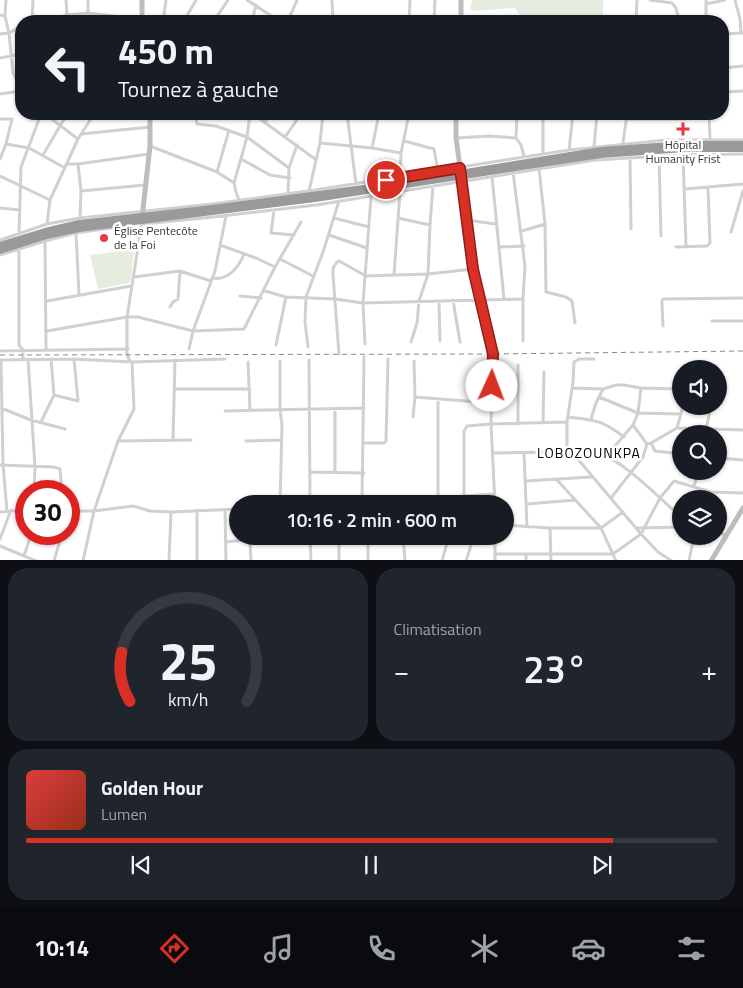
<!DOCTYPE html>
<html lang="fr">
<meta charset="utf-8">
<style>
:root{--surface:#171b24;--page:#20242c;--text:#f1f3f6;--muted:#9ea1a6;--line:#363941;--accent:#d93025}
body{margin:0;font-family:"Titillium Web",sans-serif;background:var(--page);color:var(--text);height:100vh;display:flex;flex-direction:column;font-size:19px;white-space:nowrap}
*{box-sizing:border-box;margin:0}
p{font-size:16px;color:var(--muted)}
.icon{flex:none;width:28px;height:28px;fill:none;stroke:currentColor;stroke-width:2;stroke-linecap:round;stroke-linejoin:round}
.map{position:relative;height:560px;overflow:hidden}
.sheet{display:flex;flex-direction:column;gap:8px;padding:8px;background:#0d0f14;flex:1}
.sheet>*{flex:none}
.hud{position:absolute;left:15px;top:15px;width:714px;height:105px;border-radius:20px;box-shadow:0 1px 4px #0004;background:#171b24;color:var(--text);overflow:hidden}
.fabs{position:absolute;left:672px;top:360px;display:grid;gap:10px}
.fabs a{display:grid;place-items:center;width:55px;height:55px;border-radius:50%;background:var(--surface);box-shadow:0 1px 4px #0004;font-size:25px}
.speed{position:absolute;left:15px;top:480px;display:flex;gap:10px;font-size:25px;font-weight:700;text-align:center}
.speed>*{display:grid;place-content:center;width:65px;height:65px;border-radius:50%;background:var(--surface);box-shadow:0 1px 4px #0004;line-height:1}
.speed .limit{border:8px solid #d22;background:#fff;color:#111}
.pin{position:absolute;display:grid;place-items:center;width:42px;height:42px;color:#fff;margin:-21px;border:2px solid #fff;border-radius:50%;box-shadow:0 1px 5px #0007}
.me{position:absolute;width:55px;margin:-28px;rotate:2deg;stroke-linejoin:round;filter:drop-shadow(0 0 4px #0008)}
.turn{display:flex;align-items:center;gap:18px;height:105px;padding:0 20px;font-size:22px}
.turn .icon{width:65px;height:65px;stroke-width:2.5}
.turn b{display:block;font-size:35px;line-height:42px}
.big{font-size:38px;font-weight:600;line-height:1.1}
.sheet .widget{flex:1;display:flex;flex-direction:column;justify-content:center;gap:8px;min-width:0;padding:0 18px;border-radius:20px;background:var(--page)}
.sheet .dial{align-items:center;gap:0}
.dial svg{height:130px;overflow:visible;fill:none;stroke:var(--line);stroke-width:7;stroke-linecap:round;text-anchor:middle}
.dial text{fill:var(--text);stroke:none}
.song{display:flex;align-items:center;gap:15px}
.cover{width:60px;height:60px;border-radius:8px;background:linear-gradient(135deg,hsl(0 70% 55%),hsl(10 70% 35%))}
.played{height:5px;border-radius:2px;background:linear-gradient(90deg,var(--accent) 85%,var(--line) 85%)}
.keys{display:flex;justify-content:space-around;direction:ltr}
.heat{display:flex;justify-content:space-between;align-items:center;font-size:28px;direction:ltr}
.sheet .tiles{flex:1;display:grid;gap:8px;grid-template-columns:1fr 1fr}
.widget:last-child{grid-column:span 2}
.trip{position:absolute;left:229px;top:495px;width:285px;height:50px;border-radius:25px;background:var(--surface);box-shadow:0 1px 4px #0004;font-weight:600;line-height:50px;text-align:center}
.dock{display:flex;height:80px;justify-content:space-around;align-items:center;background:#090b0e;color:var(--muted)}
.dock .icon{width:35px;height:35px}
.dock .on{color:var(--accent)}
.dock b{font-size:22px;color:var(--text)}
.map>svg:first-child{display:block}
</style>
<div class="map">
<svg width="743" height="561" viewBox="0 0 743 561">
<rect width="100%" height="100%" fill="#fff"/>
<path fill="#e6ecdf" d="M472,0H603V18H590L583,21H524L515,8L473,11L470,9Z
M134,249L131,280L129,283L98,289L90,255Z"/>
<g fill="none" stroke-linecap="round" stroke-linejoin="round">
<path stroke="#d0d0d0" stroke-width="3" d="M6,0L5,16L9,33L13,73L21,88
M66,0L67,15
M247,0L279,21
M332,0L333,21
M650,0L672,3L676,8L679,21
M706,0V21
M735,0L740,19L741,33
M706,4L725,0
M88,13V0
M0,15L5,16
M216,16L223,21
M31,21H47L67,15L88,13L155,21
M32,21L33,0
M163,21L166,0
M184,21L196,0
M214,21L228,0
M252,21L256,5
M288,21L297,0
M409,21L410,0
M434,21L435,0
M636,21L637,0
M0,34L9,33L21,26
M722,34L743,33
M0,58L21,54
M722,68L743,66
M722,92L743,91
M0,94L21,91
M45,114L78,139
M195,114L197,124L216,126L247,137L289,168
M253,114L315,159
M347,114L356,184
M517,114L516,138L521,145L524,156
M709,114L710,139
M0,119H12L6,144L0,159
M627,119H686L687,114
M265,122L271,114
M81,134L150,127
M285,137L301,114
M456,138L489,136L516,138
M404,141L434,149L438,171
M320,143L372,148L401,153
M623,143L627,114
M6,144L29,148L65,168
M150,146L217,172L234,183
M594,147L597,114
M372,148L379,114
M569,150L573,114
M543,154V114
M43,155L67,114
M683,155L686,246
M659,156L661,236
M630,157L631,229
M241,159L270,175L290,178
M66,164H78L149,154
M78,164L81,191L80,218
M539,168L545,224L546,292L566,297L572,301L575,323
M217,172L229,130
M513,172L525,266L523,299V341
M0,176L50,200
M492,176L504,299
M400,178L401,153L409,114
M462,180L473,269L479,300L487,323L493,354L491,424L495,504
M685,189L743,184
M81,191L145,185
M309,191L320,143L323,114
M288,193L289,168L297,145
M239,200L236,192L234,183L247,137L250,114
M0,208L20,210
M274,210L271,233L294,235
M334,218L369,227
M398,218L430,225
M466,220L496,224
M47,224L50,200L78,139L94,114
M144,224L213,217L316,205L595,160L683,155L743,154
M522,231L545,224
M731,232L743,191
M19,233L21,167L41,114
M76,233L79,295
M329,235L367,248
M0,240L47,224L80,218L212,204L315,190L569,150L666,140H743
M45,241L46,350
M220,245L256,258L275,267
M500,247L524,246
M676,247L707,246L710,243L708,188
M19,249V345L23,350V359
M0,255L45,241L76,233L133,225
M280,259L313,276
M394,275L400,192
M134,277L180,271L211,281L212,278C228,281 239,267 244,254
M265,291L286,297L335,299L363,303L523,299
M240,296L261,298
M453,300L460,342
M47,301L131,286
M439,301L440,341
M170,307L173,302L178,299L180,271
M712,321H743
M663,326L662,303V300L664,299L743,298
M47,331L127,317H138L193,331L244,329L275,267L301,222
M411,342L417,323L419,301L428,274L430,225L433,186
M365,344L363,303L371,197
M276,345L286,297
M308,347L305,322L306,297L323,252L339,201
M189,349L193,331L215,271L226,216
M0,351L128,349
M339,354L333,275V268L337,262L339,261L366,276L428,274L473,269
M28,359L35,467L34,491
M309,360L310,504
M130,361L127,355V317L142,222
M280,361V409L282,425L280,504
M248,362L250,410
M572,388L603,389L616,385H624L641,388L681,389
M641,388L638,413L680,414
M174,389H250
M54,395L78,401L74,359
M415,397L491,403
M599,397L638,413L633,425L607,455
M1,408L31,420L65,429
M225,411L364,408
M413,417L415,397L414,361
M568,417C595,420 602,420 624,437
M591,419L596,403L603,389
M41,422L54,395L51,359
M543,423L544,372
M518,424V365
M633,425L647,444L651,443L655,451L681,454
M677,428L683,406
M705,434L711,406
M173,440L175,360
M118,441L191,440
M246,441L281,440
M364,443H384L386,441L388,359
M651,443L677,428L743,430
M567,451V422L573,382L574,362L579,359H594
M571,451L641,534L658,552L672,561
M493,453L597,451C627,464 656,495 681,517
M524,453L527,527
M719,458L743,460
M0,465L54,467L60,469L62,491
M310,472L364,473
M335,472V409
M557,480L601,528L616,561
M526,481L591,477
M694,486L699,471
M464,496V431L467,426L491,424L567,422
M438,498V399
M611,498L643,457L647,444
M710,499L711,492
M362,501L364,357
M340,504L495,494
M527,504L575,500
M225,510L226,561
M7,511L3,465L1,360L74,359L132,362L225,359
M69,511H94L133,506L150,511L171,512L238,509
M0,512L26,510
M505,525L550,528H601L623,512
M550,528L551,561
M636,528L681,527
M719,533L726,535
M310,536L311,561
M339,536V561
M403,536L405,561
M0,539L11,510
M250,540L251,561
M225,542L288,536
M0,546L36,561
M495,554H613L641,534L660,498L674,481L711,492L743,493
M526,554V561
M24,556L31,534
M54,561L62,534
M83,561L94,511L118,441L134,409L132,362
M169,561L171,512
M197,561V510
M368,561V536
M442,561L449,536
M466,561L474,536
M495,561V536
M689,561L694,536"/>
<path stroke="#bdbdbd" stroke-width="5" d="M142,0V21
M461,0V21
M456,114V138L461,174
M142,218L150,146V114
M711,561L743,508"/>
<path stroke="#9a9a9a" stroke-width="6" d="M0,245L45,231L79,223L212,208L386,185L601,150L684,144H743
M0,251L47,236L79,229L315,199L601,155L685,149H743"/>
<path stroke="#888" stroke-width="1" stroke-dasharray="5 4" stroke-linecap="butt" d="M0,355L493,354L743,351"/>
</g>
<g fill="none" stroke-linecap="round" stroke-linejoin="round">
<defs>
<path id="route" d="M386,180L460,168L473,269L493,354L492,386"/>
</defs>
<use href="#route" stroke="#8d1f18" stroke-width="12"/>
<use href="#route" stroke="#d93025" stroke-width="9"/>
</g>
<g fill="#e63946" stroke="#fff" stroke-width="2">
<path d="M680.5 121.5h5v5h5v5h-5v5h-5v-5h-5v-5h5z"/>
<circle cx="104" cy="238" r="5"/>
</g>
<g text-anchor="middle" stroke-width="5" stroke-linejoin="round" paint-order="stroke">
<g font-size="12" fill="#333" stroke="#fff">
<text x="683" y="149">Hôpital<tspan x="683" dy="14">Humanity Frist</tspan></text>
<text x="114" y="235" text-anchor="start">Église Pentecôte<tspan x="114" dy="14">de la Foi</tspan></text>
</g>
<g font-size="14" letter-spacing="1" fill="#000" stroke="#fff">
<text x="589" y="458">LOBOZOUNKPA</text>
</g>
</g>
</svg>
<div class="fabs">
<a><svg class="icon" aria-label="sound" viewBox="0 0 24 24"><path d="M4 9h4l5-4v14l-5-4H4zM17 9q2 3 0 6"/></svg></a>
<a><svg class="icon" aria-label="search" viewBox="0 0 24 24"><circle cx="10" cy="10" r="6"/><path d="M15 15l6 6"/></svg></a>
<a><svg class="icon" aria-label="layers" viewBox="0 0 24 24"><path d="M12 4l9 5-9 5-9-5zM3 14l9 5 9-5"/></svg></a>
</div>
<div class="speed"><div class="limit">30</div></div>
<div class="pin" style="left:386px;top:180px;background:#d93025"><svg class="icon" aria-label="arrive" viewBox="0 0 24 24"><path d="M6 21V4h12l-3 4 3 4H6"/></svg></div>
<svg class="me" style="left:492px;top:386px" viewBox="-20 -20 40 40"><circle r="19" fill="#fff"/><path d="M0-13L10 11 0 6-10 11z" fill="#d93025"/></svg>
<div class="trip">10:16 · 2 min · 600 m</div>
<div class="hud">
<div class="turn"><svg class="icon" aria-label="left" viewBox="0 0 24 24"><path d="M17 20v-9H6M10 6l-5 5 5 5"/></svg><div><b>450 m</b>Tournez à gauche</div></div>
</div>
</div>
<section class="sheet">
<div class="tiles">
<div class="widget dial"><svg viewBox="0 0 100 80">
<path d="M14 69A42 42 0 1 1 86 69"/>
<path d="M14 69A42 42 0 0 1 9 39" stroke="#d93025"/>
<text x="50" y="56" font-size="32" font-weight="700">25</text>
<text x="50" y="72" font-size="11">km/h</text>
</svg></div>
<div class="widget"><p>Climatisation</p>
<div class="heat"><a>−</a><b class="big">23°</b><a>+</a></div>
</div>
<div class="widget">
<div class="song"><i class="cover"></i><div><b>Golden Hour</b><p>Lumen</p></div></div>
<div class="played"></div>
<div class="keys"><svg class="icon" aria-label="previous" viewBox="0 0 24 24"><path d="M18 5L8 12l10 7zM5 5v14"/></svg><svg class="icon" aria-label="pause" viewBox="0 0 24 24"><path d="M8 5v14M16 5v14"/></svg><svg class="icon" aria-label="next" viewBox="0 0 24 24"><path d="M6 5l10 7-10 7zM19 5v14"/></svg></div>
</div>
</div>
</section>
<nav class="dock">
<b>10:14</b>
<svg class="icon on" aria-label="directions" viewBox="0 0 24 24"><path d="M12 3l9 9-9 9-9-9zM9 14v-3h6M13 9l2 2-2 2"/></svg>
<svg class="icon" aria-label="music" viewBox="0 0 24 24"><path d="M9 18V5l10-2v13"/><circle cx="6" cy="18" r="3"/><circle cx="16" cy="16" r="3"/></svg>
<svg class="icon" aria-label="phone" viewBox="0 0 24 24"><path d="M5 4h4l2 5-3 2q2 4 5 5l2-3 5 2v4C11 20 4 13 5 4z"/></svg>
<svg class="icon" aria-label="climate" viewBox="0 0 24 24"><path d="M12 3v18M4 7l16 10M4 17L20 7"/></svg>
<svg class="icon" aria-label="car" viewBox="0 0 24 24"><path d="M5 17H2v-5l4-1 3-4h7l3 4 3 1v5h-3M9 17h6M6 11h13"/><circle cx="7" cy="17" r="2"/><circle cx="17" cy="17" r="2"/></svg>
<svg class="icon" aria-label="filters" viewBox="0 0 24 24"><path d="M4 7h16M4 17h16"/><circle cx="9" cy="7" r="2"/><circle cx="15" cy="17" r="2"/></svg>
</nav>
